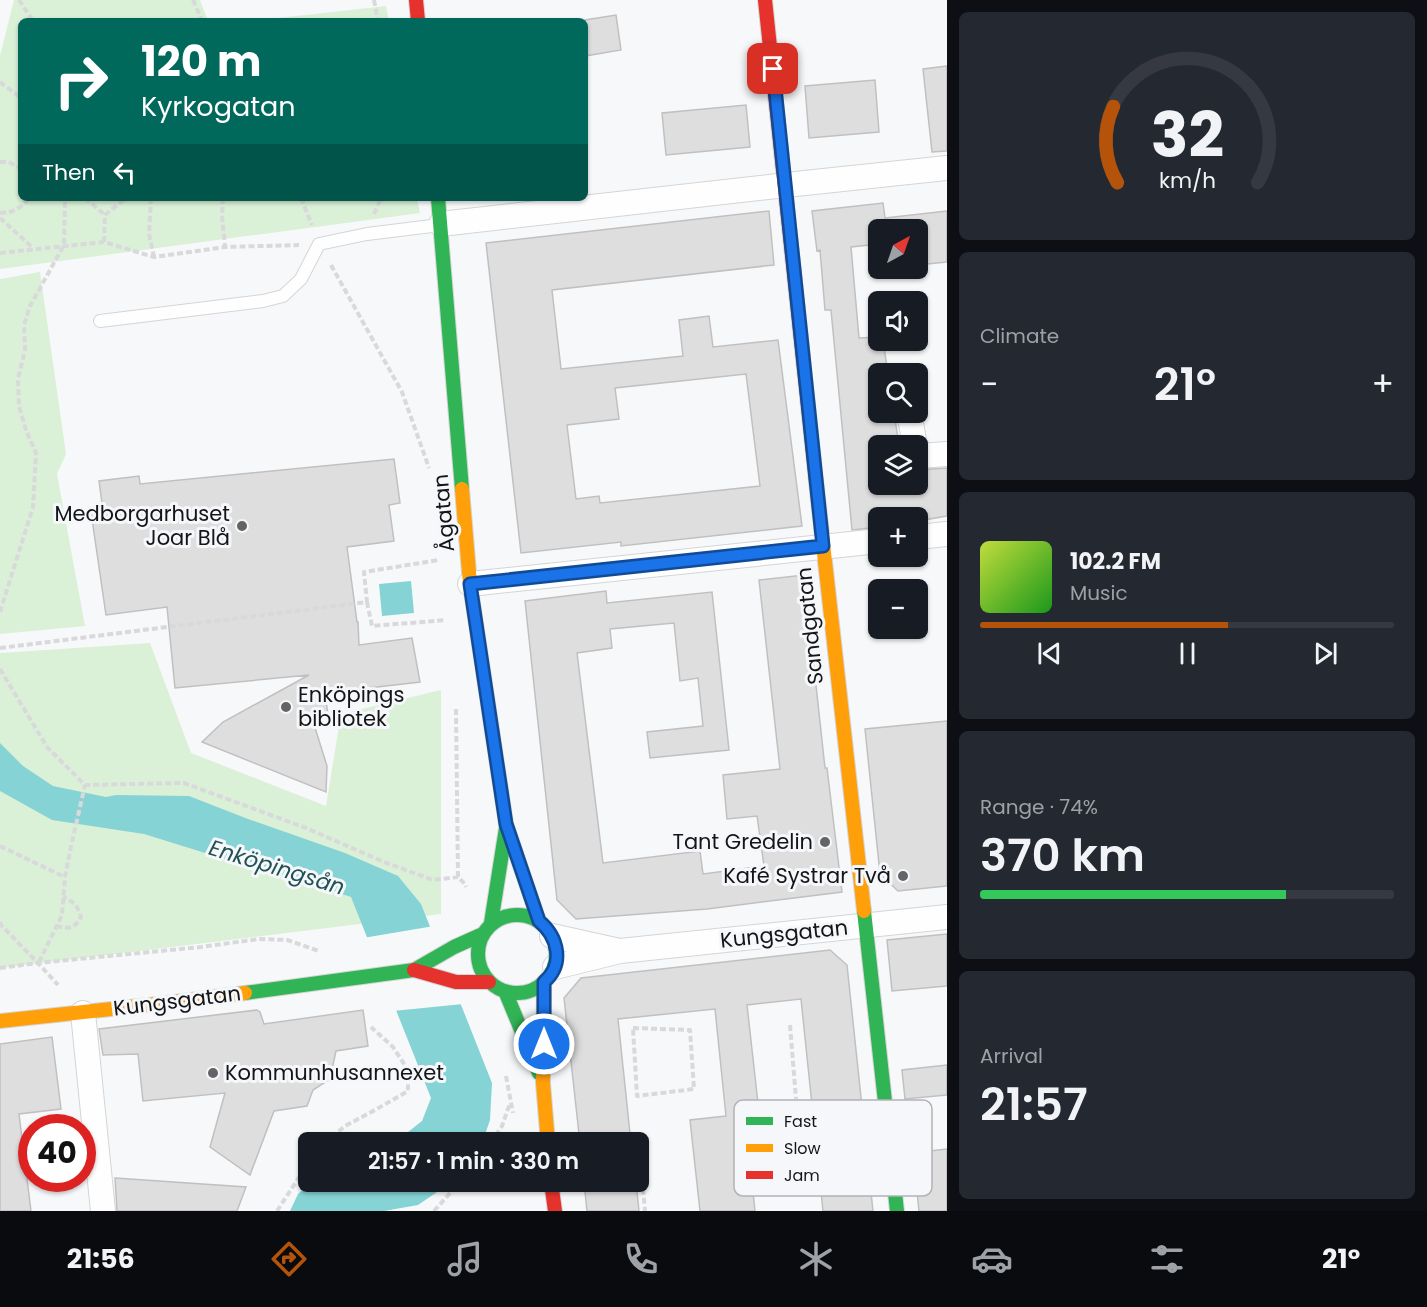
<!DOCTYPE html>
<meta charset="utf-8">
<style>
:root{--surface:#171b24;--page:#242831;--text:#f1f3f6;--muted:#9ea1a6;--line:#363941;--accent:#b45309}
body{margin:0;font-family:Poppins,sans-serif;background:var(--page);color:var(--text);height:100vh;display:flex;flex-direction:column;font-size:22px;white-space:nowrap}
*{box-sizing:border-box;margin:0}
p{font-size:20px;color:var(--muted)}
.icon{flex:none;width:33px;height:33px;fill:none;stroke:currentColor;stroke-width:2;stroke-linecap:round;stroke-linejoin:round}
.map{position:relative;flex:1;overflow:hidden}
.drawer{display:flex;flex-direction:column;gap:12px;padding:12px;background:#0d0f14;width:480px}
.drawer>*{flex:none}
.guide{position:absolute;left:18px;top:18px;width:570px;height:183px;border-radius:9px;box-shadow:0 2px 4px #0004;background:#00695c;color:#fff;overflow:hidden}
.needle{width:39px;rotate:40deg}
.buttons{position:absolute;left:868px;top:219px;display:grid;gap:12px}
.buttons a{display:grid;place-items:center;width:60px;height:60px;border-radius:9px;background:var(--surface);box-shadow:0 2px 4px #0004;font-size:30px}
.speed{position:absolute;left:18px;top:1114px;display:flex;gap:12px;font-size:30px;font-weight:700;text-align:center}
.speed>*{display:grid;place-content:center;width:78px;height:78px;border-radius:50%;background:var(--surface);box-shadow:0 2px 4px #0004;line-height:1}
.speed .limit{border:9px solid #d22;background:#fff;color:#111}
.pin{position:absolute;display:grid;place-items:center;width:51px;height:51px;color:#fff;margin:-26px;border-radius:12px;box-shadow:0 3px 9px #0006}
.me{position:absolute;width:66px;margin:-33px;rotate:0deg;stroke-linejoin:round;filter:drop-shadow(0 0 4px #0008)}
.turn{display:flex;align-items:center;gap:21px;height:126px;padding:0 24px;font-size:27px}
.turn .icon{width:78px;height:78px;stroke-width:2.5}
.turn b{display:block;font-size:42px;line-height:51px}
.then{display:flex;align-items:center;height:57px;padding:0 24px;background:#0003;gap:12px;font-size:22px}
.big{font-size:45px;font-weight:600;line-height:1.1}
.drawer .widget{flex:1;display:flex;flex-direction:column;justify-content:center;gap:9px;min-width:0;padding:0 21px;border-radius:9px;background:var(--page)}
.drawer .dial{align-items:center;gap:0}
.dial svg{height:156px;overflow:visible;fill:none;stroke:var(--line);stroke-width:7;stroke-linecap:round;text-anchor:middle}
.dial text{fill:var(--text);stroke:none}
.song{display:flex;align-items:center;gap:18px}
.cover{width:72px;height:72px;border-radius:9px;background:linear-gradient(135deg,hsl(70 70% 55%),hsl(120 70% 35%))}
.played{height:6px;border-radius:3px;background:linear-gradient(90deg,var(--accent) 60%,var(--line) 60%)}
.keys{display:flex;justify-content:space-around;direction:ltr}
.heat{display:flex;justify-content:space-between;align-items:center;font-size:33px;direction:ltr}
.charge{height:9px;border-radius:4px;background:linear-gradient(90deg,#34c759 74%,var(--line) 0)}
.trip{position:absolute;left:298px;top:1132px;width:351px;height:60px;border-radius:9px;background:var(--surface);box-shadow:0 2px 4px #0004;font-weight:600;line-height:60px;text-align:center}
.menu{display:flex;height:96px;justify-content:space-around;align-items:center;background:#090b0e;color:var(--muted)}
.menu .icon{width:42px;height:42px}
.menu .current{color:var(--accent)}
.menu b{font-size:27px;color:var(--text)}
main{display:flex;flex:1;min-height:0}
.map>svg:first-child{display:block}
</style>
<main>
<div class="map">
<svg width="947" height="1211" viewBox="0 0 947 1211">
<rect width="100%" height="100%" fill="#f7f8fa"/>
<path fill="#daf0d7" d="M14,0H200L208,21H21V198H417L420,213L0,269V56Z
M386,6L389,21H251Z
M40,272L66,454L57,474L85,626L0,634V279Z
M150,643L191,753L326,806L341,714L441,690V914L0,968V653Z"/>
<path fill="#85d3d5" d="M411,581L414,613L382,616L379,584Z
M0,743L23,766L53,786L106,797L116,795L189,796L248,819L345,853L398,876L421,904L492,1083L490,1120L482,1143H388L398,1140L422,1121L431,1098L351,897L296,879L231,861L144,834L52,820L0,791Z
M311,1182H452L418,1205L384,1211H290L298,1194Z"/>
<path fill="#f7f8fa" d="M434,926L463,1004L393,1011L363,938Z"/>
<path fill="#dedede" stroke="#c1c0c1" stroke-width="1.5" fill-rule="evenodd" d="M616,15L621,50L585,56V20Z
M947,66V151L932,152L923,69Z
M875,80L879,132L809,138L805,86Z
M746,105L750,147L666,155L662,113Z
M883,203L885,218L947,211V262L918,265V230H879V244L851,247L859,338L879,337V340H883L888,374H879V412H894L899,446H879V484H918V470L947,468V516L918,521V518H879V527L852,530L831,310H825L820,250L817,251L812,211Z
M769,211L774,265L552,290L561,369L683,356L679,320L709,316L713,347L778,340L802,526L621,546V542L521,553L486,243ZM746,374L760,486L600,503L599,496L576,499L567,425L619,419L615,388Z
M394,459L400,503L389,505L394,541L347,547L357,622H358L359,645L412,638L420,682L325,693L328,715L312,718L327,766L326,792L202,742L223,722L309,675L175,688L167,607L106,615L91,512L103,510L99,481L139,476L140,484Z
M804,575L825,768H827L842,892L707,909L576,919L557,900L525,601L606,591L607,603L712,592L729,750L650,758L647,732L703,726L698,678L680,681L674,623L610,629L612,648L577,653L603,863L700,851L703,874L764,866L757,816L727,819L723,775L780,769L759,580Z
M947,721V886L898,891L880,874L865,729Z
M947,934V986L892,991L887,940Z
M830,950L847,965L873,1211H823L801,999L747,1005L759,1112L745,1114L755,1211H700L690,1120L726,1116L715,1009L618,1019L631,1143H580L564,998L581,978Z
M257,1010L260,1012L264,1024L363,1010L368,1046L336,1051L330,1079L313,1090L307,1106L274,1111L250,1175L210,1147L225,1093L143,1101L138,1054L103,1055L99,1029Z
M52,1037L61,1109L19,1114L31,1211H0V1044Z
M947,1065V1095L905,1099L902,1070Z
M947,1149V1211H919L913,1153Z
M115,1178L246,1187L237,1211H117Z
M584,1182H636L639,1211H587Z"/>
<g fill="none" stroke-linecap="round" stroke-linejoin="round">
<defs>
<path id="lane" d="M100,321L263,301L283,296L301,279L319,244L367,234L440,225"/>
<path id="street" d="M441,224L786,185L947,168
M909,412L915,446
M918,456L947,454
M918,537L947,534
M470,584L879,541
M552,936L615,950
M555,967L620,951L947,917
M83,1013L103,1211"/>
<path id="fast" d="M438,198L462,489
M502,797L506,824L539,921
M864,911L897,1211
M478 954a39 39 0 1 1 78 0a39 39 0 1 1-78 0Z
M491,923L506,828
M505,991L539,1073
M245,993L414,970L454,947L483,934"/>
<path id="slow" d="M816,481L864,911
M462,489L470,584L502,797
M544,982L543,1083L548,1143
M0,1021L167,1003L245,993"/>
<path id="jam" d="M416,0L418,21
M765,0L816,481
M414,970L456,982H489
M551,1182L555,1211"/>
</defs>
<use href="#lane" stroke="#d4d5d6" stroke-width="14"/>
<use href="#street" stroke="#d4d5d6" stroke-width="26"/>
<use href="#fast" stroke="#d4d5d6" stroke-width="16"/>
<use href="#slow" stroke="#d4d5d6" stroke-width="16"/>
<use href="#jam" stroke="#d4d5d6" stroke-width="16"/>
<path stroke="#d9d9db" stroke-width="4" stroke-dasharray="6 3" stroke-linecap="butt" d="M19,0L33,21
M193,0L202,21
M374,0L378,21
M0,82L21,98
M0,162H9L20,168
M85,198L105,215
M151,198L149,234L154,257
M223,198L222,216L225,247
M301,198L312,225
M0,213C13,213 21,208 29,198
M374,214L381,198
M0,218L33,248
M104,242L105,215L126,198
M0,253L104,242L154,257L225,247L299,245
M331,265L402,392L429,468
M367,602L372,626L446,620
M0,612L33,507L36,453L26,430L19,406L18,379L25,350L24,325L30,306L64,245L65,198
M0,648L367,602L364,572L439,560
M0,669L47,747L85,785L184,783L306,828L384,862L433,880L458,877
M456,709L458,877L465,884L466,887
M0,846L65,877
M0,922L1,925L38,963L58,985
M56,926C69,929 74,929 81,917C78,906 74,902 63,897
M39,962L62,915L65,877L70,851L85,785
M0,968L38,963L201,947L259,939L287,940L319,951
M790,1025L796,1099
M633,1028L690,1030L694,1089L637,1096Z
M506,1076L513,1113
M325,1143L345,1126L375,1110L408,1091V1070L393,1047L371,1027
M491,1143L502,1126L510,1103
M639,1144L645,1211
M277,1211L309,1162
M434,1211L460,1182"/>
<use href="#lane" stroke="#fefefe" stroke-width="12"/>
<use href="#street" stroke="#fefefe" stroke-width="24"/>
<use href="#fast" stroke="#30b455" stroke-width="14"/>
<use href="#slow" stroke="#ff9f0a" stroke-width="14"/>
<use href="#jam" stroke="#e5322d" stroke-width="14"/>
</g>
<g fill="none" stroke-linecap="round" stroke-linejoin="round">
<defs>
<path id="route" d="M544,1044V982C565,964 558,937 539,921L506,824L470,584L823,546L773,69"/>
</defs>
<use href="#route" stroke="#114b97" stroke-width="15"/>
<use href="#route" stroke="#1a73e8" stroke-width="10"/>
</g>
<g fill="#636466" stroke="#f6f7fb" stroke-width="2">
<circle cx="242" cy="526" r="6"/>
<circle cx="286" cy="707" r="6"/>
<circle cx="825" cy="842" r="6"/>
<circle cx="903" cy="876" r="6"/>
<circle cx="213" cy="1073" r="6"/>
</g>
<g text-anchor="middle" stroke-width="6" stroke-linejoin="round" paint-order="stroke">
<g font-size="21" fill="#141516" stroke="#f6f7fb">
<text transform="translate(444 513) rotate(-95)" y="7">Ågatan</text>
<text transform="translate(810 626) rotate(-96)" y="7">Sandgatan</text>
<text transform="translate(784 934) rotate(-6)" y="7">Kungsgatan</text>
<text transform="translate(177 1001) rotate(-7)" y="7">Kungsgatan</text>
</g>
<g font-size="21" fill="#141516" stroke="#f6f7fb" text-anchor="end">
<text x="230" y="521">Medborgarhuset<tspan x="230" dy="24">Joar Blå</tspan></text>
<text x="298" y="702" text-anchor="start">Enköpings<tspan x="298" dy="24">bibliotek</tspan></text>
<text x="813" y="849">Tant Gredelin</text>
<text x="891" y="883">Kafé Systrar Två</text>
<text x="225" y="1080" text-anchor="start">Kommunhusannexet</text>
</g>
<g font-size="22" font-style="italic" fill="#215253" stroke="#f6f7fb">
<text transform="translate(277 867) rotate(17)" y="8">Enköpingsån</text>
</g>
</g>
<rect x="734" y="1100" width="198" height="96" rx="9" fill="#f6f7fb" stroke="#b2b3b6" stroke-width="1.5"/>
<rect x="746" y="1117" width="27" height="8" fill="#30b455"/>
<rect x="746" y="1144" width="27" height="8" fill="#ff9f0a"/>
<rect x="746" y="1171" width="27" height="8" fill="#e5322d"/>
<g font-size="16" fill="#141516">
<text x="784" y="1127">Fast</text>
<text x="784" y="1154">Slow</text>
<text x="784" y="1181">Jam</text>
</g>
</svg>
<div class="buttons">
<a><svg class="needle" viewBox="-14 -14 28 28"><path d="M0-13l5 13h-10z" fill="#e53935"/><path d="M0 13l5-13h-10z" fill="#9ea1a6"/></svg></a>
<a><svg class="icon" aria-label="sound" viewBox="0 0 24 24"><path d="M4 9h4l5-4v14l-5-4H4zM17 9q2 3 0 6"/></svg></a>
<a><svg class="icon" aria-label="search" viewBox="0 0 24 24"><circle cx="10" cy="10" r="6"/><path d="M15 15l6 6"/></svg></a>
<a><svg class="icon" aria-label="layers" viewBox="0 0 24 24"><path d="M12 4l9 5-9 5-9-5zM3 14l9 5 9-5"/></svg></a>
<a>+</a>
<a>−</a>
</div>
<div class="speed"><div class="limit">40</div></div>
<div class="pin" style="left:773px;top:69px;background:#d93025"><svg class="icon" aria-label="arrive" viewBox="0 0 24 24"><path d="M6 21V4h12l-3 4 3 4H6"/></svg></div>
<svg class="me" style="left:544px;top:1044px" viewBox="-20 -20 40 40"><circle r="17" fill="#1a73e8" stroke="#fff" stroke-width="3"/><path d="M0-11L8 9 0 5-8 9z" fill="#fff"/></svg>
<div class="trip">21:57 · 1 min · 330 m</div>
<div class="guide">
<div class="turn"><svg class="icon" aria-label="right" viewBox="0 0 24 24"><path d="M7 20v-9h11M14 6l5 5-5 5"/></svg><div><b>120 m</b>Kyrkogatan</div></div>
<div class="then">Then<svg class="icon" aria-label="left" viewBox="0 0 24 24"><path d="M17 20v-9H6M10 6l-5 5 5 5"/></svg></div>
</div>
</div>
<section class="drawer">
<div class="widget dial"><svg viewBox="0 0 100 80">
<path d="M14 69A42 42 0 1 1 86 69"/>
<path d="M14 69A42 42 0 0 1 12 30" stroke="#b45309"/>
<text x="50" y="56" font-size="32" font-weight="700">32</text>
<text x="50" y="72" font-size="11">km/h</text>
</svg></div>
<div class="widget"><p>Climate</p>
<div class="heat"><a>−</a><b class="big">21°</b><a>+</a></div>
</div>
<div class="widget">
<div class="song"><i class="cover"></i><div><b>102.2 FM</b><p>Music</p></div></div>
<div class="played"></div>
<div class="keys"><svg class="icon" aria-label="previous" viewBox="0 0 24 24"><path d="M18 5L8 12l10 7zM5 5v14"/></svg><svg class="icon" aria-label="pause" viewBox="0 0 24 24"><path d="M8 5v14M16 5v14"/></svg><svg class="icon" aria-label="next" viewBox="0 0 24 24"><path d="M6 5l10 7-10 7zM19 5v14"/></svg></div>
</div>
<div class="widget"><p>Range · 74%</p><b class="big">370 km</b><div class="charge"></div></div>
<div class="widget"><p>Arrival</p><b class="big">21:57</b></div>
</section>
</main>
<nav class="menu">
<b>21:56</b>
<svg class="icon current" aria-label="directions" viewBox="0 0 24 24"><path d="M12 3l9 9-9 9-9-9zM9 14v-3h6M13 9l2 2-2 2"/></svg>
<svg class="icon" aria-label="music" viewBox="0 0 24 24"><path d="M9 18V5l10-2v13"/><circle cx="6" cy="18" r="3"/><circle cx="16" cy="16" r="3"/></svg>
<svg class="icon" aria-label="phone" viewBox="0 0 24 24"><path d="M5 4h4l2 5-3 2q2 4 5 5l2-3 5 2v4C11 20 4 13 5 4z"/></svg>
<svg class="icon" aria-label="climate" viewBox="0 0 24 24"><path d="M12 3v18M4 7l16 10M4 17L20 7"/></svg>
<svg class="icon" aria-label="car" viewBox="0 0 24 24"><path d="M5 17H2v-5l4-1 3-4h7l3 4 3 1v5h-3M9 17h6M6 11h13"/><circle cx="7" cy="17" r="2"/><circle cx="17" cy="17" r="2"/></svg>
<svg class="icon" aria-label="filters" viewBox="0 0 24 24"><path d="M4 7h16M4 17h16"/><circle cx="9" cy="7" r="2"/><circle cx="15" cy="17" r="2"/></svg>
<b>21°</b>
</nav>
